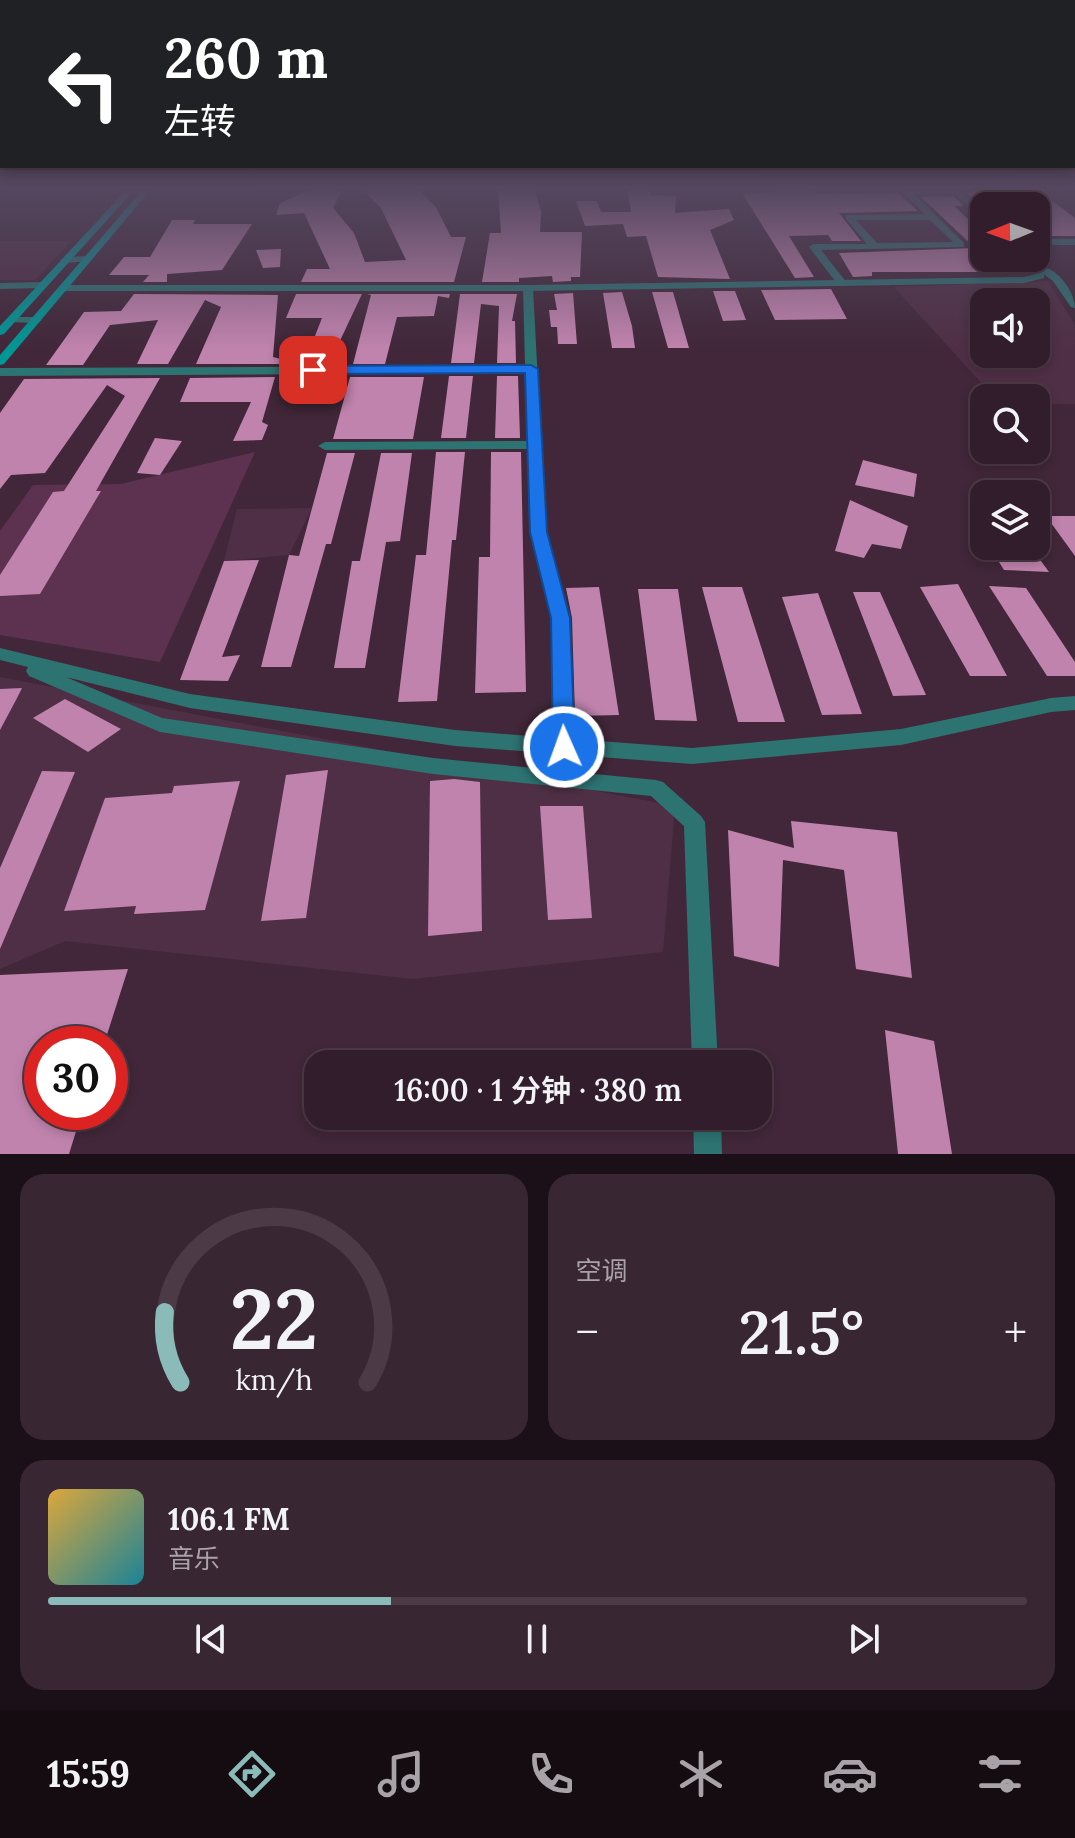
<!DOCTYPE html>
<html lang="zh">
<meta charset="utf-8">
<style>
:root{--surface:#311d2b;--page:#392633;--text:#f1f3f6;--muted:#a8a2a9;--line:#4c3b47;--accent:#8bbbb9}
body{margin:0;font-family:Lora,"Noto Sans SC",serif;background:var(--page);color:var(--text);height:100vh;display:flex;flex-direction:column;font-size:30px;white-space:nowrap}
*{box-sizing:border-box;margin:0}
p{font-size:26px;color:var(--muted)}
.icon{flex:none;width:44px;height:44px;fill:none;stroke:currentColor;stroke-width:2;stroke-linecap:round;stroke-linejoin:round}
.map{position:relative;height:1154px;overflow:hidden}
.details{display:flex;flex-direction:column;gap:20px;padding:20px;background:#1b1018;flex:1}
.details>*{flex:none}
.guide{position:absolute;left:0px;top:0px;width:1076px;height:168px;box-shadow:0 4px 12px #0003,0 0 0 2px var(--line);background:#202124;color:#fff;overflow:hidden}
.needle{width:52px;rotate:269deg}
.fabs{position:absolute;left:970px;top:192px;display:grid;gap:16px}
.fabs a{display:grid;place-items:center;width:80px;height:80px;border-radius:16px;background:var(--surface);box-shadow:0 4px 12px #0003,0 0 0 2px var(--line);font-size:40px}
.speed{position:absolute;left:24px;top:1026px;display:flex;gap:16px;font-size:40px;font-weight:700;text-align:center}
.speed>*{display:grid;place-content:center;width:104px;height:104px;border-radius:50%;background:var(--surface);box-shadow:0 4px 12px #0003,0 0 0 2px var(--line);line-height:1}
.speed .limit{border:12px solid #d22;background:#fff;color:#111}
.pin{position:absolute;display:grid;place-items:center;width:68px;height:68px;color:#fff;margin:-34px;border-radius:16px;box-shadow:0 4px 12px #0006}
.me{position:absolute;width:88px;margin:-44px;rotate:358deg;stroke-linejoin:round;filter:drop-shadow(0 0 6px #0008)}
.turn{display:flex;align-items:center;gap:28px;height:168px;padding:0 32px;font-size:36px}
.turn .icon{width:104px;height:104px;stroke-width:2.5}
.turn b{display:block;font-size:56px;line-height:68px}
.big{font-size:60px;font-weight:600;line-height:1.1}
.details .tile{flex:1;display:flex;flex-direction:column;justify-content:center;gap:12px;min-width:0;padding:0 28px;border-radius:24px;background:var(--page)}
.details .dial{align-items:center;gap:0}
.dial svg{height:208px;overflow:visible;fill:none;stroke:var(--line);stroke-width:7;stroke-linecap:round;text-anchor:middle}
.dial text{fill:var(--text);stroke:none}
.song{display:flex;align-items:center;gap:24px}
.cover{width:96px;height:96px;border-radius:12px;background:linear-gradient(135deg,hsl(40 70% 55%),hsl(190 70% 35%))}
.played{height:8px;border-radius:4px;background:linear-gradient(90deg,var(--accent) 35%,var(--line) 35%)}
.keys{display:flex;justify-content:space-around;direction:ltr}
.heat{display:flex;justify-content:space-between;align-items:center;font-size:44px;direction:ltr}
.details .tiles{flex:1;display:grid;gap:20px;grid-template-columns:1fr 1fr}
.tile:last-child{grid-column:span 2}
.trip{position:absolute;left:304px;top:1050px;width:468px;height:80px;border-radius:24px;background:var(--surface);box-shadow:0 4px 12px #0003,0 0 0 2px var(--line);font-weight:600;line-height:80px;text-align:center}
.tab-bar{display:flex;height:128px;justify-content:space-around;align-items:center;background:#140c11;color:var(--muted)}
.tab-bar .icon{width:56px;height:56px}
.tab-bar .current{color:var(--accent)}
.tab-bar b{font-size:36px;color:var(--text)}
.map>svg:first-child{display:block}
</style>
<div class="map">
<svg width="1075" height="1154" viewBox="0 0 1075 1154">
<rect width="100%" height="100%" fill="#412739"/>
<path fill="#4f2f45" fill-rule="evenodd" d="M0,241H71L35,280H0Z
M1048,281L1075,325V404H1036V398H995L894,287ZM984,302H1036V354H984Z
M312,508L289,555L224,561L237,509Z
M0,677L675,806L663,952L413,979L65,941L0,969Z"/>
<path fill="#5d3251" d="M255,452L160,662L0,635V531L33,485L121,484Z"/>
<path fill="#c083ad" d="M317,187H344L333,208L354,233L365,262L406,260L381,208L360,187H416L436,207L451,237H466L454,282H301L307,269H330L304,213L276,215L280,203Z
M534,187L541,212L540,232H582L580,277H571V281L553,282L552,276L519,278V282H482L490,233H501L498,188Z
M627,187H647L651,195L676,196L675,213L729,209L734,220L710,230L730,279L658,277L646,236L627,237L623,224L585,226L576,201H597L601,212H631Z
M770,187H811L817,194L898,193L918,211L839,213L861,241H832L828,235L789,236L814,277L795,278L742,193L775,192Z
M986,187H1034L1075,218V236H1036V206H982L967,193H975L971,190H989Z
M953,196L964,206H954L984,234V258H1000L1016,272H872V276L853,277L839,253L975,248L921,197Z
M172,220H195L193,224H252L222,270L167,274V282H143L149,275H109L124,257H150Z
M281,249L280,267L263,268L256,250Z
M831,289L847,319L775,320L761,290Z
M713,291H735L746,320L723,321Z
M622,292L632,326L635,348H612L603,293Z
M652,292H673L689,348H668Z
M573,293L577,344H558L557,327H551L549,310H557L554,294Z
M134,294L278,295L273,357L281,359L279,364H196L221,307L205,300L168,364H137L158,320L110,325L83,365H46L84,312L121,311Z
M296,294H362L329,364H304L322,318H286Z
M367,294H450L449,298L438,296L434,316L397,317L385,364H353L371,295Z
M460,294H517L512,321H515L516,363H497L499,306L481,304L474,363H451Z
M449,376H473L466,438H441Z
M497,376H518L520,438H495Z
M275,377L262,422L268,425L262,440L233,441L251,402H180L190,378Z
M298,377H322L310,403L289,402Z
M350,377H424L413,439H333Z
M160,378L96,491H101L40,594L0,596V575L53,492L64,491L125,396L107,385L45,473L11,475L0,489V413L24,379Z
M155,438L182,441L160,475L137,473Z
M436,452H465L456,540H452L437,701L398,702L416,555H426Z
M491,452H521L526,692L475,693L479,557H490Z
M327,453H355L331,544H326L291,667H261L289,555L299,556Z
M381,453H412L400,541L386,542L365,668H334L352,561H360Z
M863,460L917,474L914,497L855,485Z
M850,500L908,526L901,549L872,544L864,558L835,551Z
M1046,516H1075V556Z
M989,546H1030L1049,572L1004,570Z
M259,560L222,657L240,655L228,681L180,680L224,561Z
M958,584L1007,676H970L920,587Z
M989,586L1026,588L1075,662V676H1047Z
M599,587L619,715L575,716L572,618L566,588Z
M702,587H742L785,722H738Z
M638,589H678L697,721L655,720Z
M853,592H880L926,695L893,696Z
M818,593L862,714L822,715L782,597Z
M22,688L16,700L0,730V689Z
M65,699L121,729L88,752L33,718Z
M328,770L306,918L261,921L286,775Z
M42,771L75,772L0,949V868Z
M454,779L480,782L482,931L428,936L430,781Z
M240,781L205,910L134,914L136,906L64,911L105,798L172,793L174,786Z
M540,806H583L592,918L548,920Z
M791,821L897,832L912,978L856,969L844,870L783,860L779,967L734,956L728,830L794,848Z
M128,969L104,1044H42V1112H82L69,1154H0V975Z
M885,1030L934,1041L952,1154H898Z"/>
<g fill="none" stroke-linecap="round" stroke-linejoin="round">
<path fill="#2d7372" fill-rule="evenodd" d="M955,189L958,193L914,194L964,243V247L821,250L847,283L842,286L838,285L809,247L814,244H867L846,219V215L925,214L904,194V190ZM856,220H930L953,242L877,243Z
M1036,239H1075V245H1036Z
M88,256L91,257V261L65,263L60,260L65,257Z
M1038,266C1056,266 1075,291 1075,308L1071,307L1053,281L1038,270Z
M528,285L533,288L546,532L569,618L573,739L692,748L901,729L1051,698L1075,696V710L1051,712L901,745L692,764L455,746L190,708L66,677L162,718L433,758L656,780L663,782L701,816L705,822L718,1064H692L684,826L651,796L433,774L160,732L29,676L26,671L28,667L0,660V648L190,694L455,730L554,738L553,618L530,532L528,449L325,450L318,446L325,442L528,441L526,373L0,376V368L525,366L523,288Z
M11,317H37L42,320L37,323L7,322L6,320Z
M693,1116H721L722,1154H694Z"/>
<path fill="#2d7372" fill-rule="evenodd" d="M947,187H956L984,212V220Z
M1025,258H1036L1044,266V278L1024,283L528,291H65L60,288L65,285H528L1024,277L1036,274V269Z
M0,283L42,282L47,285L42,288L0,289Z"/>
<path fill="#029795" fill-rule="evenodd" d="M129,187H137L4,334L0,335V326Z
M145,187H153L4,364L0,365V355Z"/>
</g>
<linearGradient id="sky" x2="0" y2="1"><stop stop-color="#24151f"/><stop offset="0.54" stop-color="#54475f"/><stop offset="1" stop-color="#54475f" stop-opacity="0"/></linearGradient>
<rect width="1075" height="349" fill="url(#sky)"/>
<path fill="#1a73e8" stroke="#114b97" stroke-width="2" d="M531,365L538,369L547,532L570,618L575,747L572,754L564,756L557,754L553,747L551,618L530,532L525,373L313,374L306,370L313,366Z"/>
</svg>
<div class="fabs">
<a><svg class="needle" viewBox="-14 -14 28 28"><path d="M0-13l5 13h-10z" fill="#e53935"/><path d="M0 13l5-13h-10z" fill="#a8a2a9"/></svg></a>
<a><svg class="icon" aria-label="sound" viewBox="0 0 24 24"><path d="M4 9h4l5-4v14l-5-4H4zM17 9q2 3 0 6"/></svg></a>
<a><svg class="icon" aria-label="search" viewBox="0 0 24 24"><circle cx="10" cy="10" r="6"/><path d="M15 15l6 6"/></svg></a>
<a><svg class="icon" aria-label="layers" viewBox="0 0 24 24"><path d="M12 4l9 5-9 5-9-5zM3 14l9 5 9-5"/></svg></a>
</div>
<div class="speed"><div class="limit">30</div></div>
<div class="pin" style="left:313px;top:370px;background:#d93025"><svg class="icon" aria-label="arrive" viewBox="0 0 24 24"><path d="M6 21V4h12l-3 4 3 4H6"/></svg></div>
<svg class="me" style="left:564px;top:747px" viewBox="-20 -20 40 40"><circle r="17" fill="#1a73e8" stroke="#fff" stroke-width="3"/><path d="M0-11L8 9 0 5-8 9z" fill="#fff"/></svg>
<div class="trip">16:00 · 1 分钟 · 380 m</div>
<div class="guide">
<div class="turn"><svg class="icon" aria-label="left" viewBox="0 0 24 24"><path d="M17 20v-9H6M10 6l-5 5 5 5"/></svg><div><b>260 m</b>左转</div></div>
</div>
</div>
<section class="details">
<div class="tiles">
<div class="tile dial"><svg viewBox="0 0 100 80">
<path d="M14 69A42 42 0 1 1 86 69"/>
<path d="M14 69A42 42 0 0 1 8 42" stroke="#8bbbb9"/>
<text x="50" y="56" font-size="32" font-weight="700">22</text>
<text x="50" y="72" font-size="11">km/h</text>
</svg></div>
<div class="tile"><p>空调</p>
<div class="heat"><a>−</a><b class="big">21.5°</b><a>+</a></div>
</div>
<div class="tile">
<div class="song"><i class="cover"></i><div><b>106.1 FM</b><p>音乐</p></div></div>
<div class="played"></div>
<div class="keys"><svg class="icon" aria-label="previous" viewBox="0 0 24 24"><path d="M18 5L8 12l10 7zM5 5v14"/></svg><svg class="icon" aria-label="pause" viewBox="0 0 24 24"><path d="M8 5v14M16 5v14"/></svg><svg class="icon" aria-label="next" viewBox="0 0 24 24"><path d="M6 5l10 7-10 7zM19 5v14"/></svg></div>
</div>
</div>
</section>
<nav class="tab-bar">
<b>15:59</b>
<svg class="icon current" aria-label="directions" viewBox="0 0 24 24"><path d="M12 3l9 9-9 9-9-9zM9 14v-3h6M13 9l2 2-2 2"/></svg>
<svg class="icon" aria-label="music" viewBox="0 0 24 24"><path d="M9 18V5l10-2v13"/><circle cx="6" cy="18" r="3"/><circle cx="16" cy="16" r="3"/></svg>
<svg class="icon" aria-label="phone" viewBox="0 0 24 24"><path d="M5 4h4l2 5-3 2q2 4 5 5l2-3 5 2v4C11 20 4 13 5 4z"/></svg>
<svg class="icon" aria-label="climate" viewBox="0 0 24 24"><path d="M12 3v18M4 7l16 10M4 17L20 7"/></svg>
<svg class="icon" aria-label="car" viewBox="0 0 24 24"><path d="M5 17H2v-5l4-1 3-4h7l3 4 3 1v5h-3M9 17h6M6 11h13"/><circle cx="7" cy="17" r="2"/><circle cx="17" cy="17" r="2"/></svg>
<svg class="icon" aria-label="filters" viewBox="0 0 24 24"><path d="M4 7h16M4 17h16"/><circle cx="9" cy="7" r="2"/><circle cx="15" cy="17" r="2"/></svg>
</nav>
